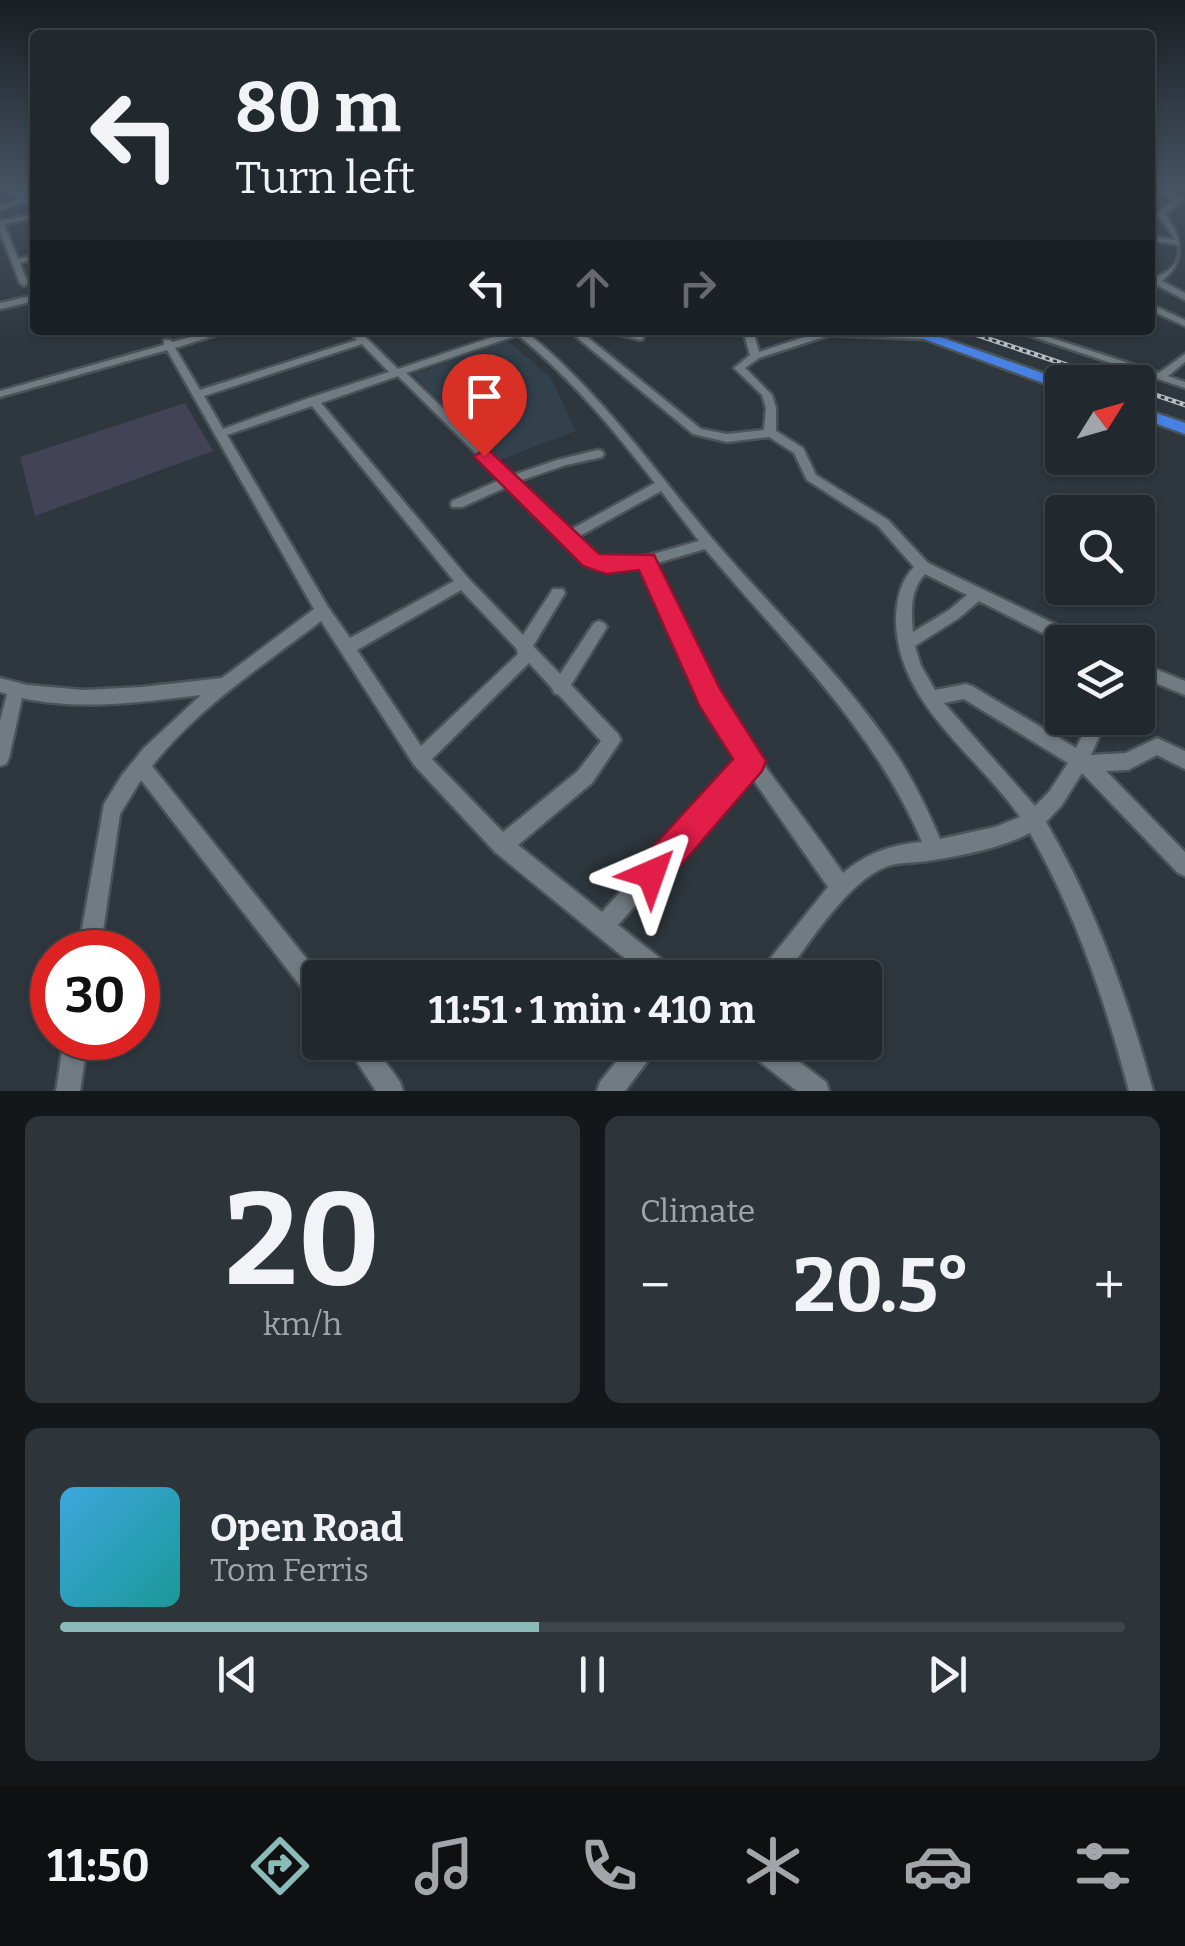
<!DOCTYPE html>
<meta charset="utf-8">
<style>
:root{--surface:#22292e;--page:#2e353a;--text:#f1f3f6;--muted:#a2a6aa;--line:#3f454a;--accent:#8bbbb9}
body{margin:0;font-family:Bitter,serif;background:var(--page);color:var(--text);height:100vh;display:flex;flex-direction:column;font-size:38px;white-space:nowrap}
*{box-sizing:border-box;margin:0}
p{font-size:32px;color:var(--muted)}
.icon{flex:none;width:55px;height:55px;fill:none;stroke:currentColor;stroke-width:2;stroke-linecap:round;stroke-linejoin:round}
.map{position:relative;height:1091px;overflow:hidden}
.sheet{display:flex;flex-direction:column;gap:25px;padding:25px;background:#131719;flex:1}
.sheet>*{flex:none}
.banner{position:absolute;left:30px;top:30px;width:1125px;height:305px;border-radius:10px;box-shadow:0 2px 8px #0004,0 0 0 2px var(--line);background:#22292e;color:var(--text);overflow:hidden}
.needle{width:65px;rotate:53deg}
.buttons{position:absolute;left:1045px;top:365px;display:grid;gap:20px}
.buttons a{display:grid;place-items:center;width:110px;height:110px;border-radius:10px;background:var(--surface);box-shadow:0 2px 8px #0004,0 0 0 2px var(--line);font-size:50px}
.speed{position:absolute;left:30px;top:930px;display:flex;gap:20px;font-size:50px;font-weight:700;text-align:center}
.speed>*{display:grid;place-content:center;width:130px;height:130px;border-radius:50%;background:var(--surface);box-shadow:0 2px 8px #0004,0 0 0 2px var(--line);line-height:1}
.speed .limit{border:15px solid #d22;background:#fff;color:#111}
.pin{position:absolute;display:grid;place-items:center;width:85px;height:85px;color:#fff;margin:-102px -42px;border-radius:50% 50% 50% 0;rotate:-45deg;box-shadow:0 0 10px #0007}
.pin .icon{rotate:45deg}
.me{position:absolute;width:110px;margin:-55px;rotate:43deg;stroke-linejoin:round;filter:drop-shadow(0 0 8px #0008)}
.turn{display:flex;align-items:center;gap:35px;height:210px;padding:0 40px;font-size:45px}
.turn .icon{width:130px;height:130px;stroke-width:2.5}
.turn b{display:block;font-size:70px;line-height:85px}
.lanes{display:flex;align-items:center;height:95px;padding:0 40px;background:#0003;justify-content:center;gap:50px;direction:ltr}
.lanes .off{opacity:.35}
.big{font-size:75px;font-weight:700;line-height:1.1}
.sheet .tile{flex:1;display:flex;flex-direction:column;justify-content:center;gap:15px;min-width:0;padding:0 35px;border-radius:15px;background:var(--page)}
.sheet .dial{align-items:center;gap:0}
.dial b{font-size:130px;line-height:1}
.song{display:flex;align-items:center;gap:30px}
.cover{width:120px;height:120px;border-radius:15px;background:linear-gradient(135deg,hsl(200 70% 55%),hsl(180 70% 35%))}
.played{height:10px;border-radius:5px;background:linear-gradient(90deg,var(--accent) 45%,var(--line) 45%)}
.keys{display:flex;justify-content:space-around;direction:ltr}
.heat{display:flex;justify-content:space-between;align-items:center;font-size:55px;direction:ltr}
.sheet .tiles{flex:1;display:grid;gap:25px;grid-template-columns:1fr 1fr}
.tile:last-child{grid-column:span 2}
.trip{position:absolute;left:302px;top:960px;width:580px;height:100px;border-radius:10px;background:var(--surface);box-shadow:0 2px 8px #0004,0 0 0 2px var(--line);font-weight:700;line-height:100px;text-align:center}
.dock{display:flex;height:160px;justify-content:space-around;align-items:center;background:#0e1012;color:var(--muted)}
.dock .icon{width:70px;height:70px}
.dock .selected{color:var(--accent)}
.dock b{font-size:45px;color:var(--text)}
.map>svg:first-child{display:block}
</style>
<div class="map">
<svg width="1185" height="1091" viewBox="0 0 1185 1091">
<rect width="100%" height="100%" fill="#2e373e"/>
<path fill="#32414c" d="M508,341L551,378L576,431L497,461L413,374Z"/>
<path fill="#424356" d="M185,403L213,451L35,516L20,457Z"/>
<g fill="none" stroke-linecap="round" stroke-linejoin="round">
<defs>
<path id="minor" d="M1158,190H1166L1183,200L1165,214C1184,240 1185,262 1162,281L1185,293V300L1155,284L1150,286V280C1167,272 1182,266 1178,245L1150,240V236L1176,240L1157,213L1175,200Z
M26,197L28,200L0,210V206Z
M35,214V218L4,224L18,259L35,255V259L20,263L28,283L24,286L20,283L0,232V221Z
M35,295V301L0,309V303Z
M1150,304L1185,320V326L1150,310Z
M217,330H232L175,348L200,390L357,340L348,330H358L398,369L514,330H528L526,332C601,392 653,469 715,542C776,613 846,678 898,757C915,783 928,811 940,839L995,827L1020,817C976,753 895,703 896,617C897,598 901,580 914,567L878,526L807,480L794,453L769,437L727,442L693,434L568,330H625L643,335V339L640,340L613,333H582L701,429L727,434L764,430L766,408L762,395L734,368L750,355L743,330H753L759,352L826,330L926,334L928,336L923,339L830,335L759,358L745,368L772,395L776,408V431L803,448L816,475L888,520L928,563L1082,637L1084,642L1062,643L979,601L959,618L915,646L921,666L935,690L966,684L972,686L1076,748L1091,718H1107L1091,755L1126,753L1157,738L1185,751V769L1157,755L1128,770L1106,771L1185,852V876L1178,873L1082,773L1062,805L1046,822C1095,906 1127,997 1153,1091H1129C1105,1001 1076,914 1030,833C999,849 961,856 927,861C914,863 900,862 888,866C848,880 809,944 783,978H758L761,970L828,887L750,775L618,925L675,970L678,978H649L495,852L414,765L321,621C264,665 197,708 152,766L322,978H320V1004L312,1001L141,780L120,814L100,952H78L104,804L122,775L144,748L201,695C142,702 81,711 22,698L9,758L6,764L0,766V721L7,694L0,692V678L27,685L84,690L142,687L222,678L314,609L167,350L0,397V391L164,345V340H170L172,342ZM518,335C571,378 613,429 655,483L570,530L519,481L566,465L602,457L604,454L602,451L598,450L557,460L513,475L406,373ZM362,344L389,372L309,398L223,429L204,396ZM398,376L502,479L452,501L451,504L452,507H462L509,486L592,568L641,566L696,688L740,760L602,912L518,845L592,783L621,740L618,734L571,685L607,627L604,623L599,621L594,623L560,674L533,646L565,593L563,589H553L523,635L468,578L321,403ZM312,406L454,581L350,638L328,607L227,435ZM661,491L699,541L646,556L600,559L578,537ZM705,549C783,642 874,728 922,842C890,845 867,853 843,873C802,813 755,758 718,696C692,654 675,608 654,564ZM925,574L967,595L949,610L913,632C911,611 910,590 925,574ZM461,590L516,648L518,654L421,746L357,650ZM529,663L552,688L554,693L559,695L601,741L578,771L503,832L432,759ZM964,699L1068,763L1049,792L1035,806L944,703Z
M1013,330H1027L1159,373L1185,354V362L1168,376L1185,382V388Z
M1138,662L1185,681V695L1138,676Z
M64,1038H88L80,1091H56Z
M344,1042H371L400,1082L403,1091H376Z
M632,1042H660L656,1050L625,1091H597L600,1082Z
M741,1042H773L826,1082L829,1091H797L745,1050Z"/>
<path id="highway" d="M1,190H14L35,199V206Z
M900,330H920L1068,382H1062V389L1057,388Z
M1138,407L1185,423V434L1138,417Z"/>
</defs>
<use href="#minor" stroke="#4a5357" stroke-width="5"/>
<use href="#highway" stroke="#4a5357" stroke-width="5"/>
<use href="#minor" fill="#717b82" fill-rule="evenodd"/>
<use href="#highway" fill="#4781e4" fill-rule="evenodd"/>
<defs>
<path id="rail" d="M962,330L1118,382
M1138,389L1185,405"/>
</defs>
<use href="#rail" stroke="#b7bec2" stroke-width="5"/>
<use href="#rail" stroke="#2e373e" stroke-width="2.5" stroke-dasharray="4" stroke-linecap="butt"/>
</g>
<linearGradient id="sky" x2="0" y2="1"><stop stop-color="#191e22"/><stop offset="0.55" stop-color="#465363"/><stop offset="1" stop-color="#465363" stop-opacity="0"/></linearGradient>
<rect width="1185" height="343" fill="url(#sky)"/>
<path fill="#e11d48" stroke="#92132f" stroke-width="2.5" d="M484,450L491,452L599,554L654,555L720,689L766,761L762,771L663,886L651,891L639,886L634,874L639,862L733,759L700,707L639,570L606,574L583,566L477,460L474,456Z"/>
</svg>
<div class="buttons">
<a><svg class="needle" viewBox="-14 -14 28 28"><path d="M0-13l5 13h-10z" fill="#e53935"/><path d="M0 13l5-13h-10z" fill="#a2a6aa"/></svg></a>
<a><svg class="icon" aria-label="search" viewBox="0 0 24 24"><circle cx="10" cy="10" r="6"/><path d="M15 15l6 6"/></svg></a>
<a><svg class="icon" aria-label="layers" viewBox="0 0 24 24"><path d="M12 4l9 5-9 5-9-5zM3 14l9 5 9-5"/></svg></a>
</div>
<div class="speed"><div class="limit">30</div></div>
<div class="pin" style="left:484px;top:456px;background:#d93025"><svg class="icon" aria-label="arrive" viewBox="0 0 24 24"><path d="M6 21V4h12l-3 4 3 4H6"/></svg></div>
<svg class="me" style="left:651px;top:874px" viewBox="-20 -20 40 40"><path d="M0-17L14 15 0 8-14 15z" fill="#e11d48" stroke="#fff" stroke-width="4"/></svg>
<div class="trip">11:51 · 1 min · 410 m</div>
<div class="banner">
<div class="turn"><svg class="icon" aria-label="left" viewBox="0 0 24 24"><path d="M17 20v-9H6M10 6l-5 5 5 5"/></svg><div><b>80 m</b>Turn left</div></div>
<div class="lanes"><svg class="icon" aria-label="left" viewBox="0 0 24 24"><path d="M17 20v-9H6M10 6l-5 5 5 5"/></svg><svg class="icon off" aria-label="ahead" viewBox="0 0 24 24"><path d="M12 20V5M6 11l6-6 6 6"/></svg><svg class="icon off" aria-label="right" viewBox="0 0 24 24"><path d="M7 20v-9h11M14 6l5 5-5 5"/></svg></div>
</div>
</div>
<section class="sheet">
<div class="tiles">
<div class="tile dial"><b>20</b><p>km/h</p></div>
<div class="tile"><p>Climate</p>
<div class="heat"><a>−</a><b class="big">20.5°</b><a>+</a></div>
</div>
<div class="tile">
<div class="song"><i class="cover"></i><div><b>Open Road</b><p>Tom Ferris</p></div></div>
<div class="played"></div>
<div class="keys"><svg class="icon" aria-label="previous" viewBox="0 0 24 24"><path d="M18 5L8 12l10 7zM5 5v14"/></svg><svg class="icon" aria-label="pause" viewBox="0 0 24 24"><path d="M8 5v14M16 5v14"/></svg><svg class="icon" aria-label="next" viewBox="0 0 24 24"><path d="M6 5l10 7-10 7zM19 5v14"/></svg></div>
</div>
</div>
</section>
<nav class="dock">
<b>11:50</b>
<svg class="icon selected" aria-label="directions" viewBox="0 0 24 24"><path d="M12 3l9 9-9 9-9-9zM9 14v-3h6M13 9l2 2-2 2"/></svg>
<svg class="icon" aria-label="music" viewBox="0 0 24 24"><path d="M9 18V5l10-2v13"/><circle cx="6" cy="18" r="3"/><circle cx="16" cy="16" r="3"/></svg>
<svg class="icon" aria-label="phone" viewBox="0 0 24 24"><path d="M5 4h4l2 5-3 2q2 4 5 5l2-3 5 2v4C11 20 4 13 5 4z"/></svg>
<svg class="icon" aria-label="climate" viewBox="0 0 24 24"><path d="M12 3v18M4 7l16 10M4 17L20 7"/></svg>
<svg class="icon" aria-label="car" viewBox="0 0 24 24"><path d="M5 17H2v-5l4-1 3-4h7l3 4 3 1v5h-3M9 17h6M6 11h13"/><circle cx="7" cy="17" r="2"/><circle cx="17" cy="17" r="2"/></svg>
<svg class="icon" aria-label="filters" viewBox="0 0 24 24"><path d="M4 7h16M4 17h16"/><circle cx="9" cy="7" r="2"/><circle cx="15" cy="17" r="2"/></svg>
</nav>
